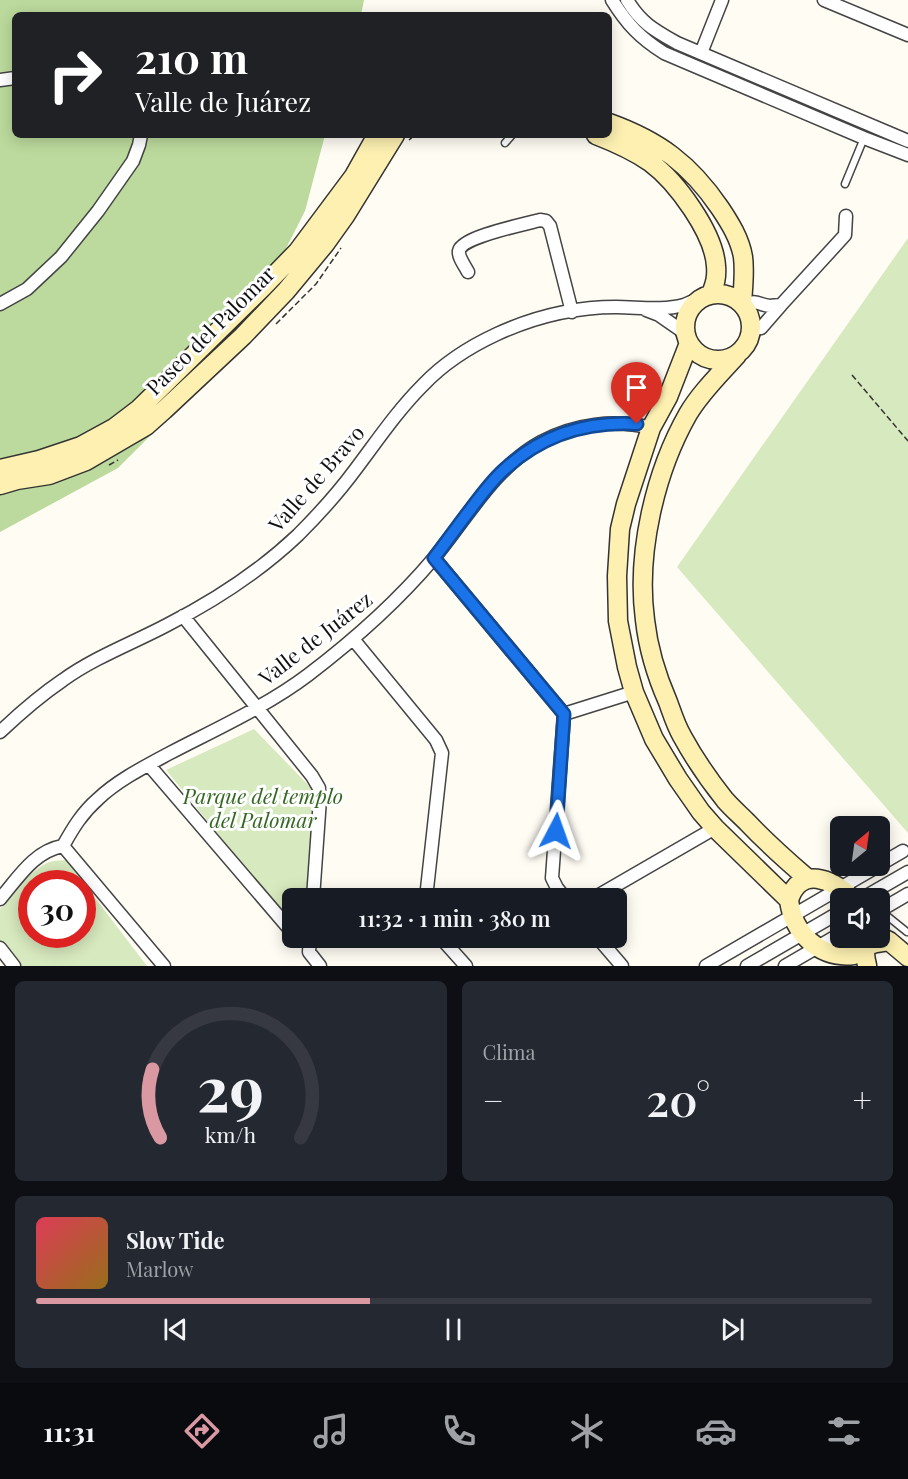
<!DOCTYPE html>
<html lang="es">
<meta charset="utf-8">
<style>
:root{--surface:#171b24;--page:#242831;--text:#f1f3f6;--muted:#9ea1a6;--line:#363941;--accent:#da99a2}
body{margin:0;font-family:"Playfair Display",serif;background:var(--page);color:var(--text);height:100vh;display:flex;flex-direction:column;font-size:22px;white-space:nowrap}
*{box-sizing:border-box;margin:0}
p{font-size:20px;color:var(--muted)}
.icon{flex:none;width:33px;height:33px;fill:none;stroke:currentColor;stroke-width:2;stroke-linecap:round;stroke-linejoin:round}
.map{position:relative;height:966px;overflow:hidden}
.side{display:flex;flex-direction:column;gap:15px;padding:15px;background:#0d0f14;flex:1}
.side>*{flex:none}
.guide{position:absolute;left:12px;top:12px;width:600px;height:126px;border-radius:9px;box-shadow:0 3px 15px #0003;background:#202124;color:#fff;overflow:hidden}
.needle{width:39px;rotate:29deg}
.controls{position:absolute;left:830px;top:816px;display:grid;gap:12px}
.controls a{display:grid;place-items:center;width:60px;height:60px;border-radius:9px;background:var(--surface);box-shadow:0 3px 15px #0003;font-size:30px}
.speed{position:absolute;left:18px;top:870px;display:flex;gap:12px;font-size:30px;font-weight:700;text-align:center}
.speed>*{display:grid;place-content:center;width:78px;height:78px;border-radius:50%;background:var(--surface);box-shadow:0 3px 15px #0003;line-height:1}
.speed .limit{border:9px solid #d22;background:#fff;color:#111}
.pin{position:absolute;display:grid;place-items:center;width:51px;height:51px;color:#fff;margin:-62px -26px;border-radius:50% 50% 50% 0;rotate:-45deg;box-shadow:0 0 6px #0007}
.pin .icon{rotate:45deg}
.me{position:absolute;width:66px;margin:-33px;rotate:4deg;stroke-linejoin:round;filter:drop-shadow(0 0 4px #0008)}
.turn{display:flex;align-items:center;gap:21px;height:126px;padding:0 24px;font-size:27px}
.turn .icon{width:78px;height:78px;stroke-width:2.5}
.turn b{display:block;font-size:42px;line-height:51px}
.big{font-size:45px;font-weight:600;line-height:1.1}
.side .card{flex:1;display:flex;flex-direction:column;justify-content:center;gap:9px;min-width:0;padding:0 21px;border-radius:9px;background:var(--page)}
.side .dial{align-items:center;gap:0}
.dial svg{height:156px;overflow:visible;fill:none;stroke:var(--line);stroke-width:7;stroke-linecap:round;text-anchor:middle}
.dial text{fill:var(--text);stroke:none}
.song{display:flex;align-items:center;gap:18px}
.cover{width:72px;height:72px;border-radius:9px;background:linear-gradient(135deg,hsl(350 70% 55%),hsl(40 70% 35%))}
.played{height:6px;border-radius:3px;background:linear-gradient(90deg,var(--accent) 40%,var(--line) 40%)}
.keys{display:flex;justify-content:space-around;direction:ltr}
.heat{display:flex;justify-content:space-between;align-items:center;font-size:33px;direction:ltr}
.side .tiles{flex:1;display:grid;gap:15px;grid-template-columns:1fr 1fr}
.card:last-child{grid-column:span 2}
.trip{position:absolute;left:282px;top:888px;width:345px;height:60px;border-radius:9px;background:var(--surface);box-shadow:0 3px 15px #0003;font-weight:600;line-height:60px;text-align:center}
.menu{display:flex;height:96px;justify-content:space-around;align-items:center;background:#090b0e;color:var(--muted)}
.menu .icon{width:42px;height:42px}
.menu .current{color:var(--accent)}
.menu b{font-size:27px;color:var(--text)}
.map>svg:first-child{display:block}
</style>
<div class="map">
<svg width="908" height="966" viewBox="0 0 908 966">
<rect width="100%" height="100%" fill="#fffcf4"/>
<path fill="#d7e9be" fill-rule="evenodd" d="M908,238V833L677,567Z
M254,729L315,792L307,898H292V925L166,770Z
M66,860L147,966H19L0,942V909C14,894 28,872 47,863C53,860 60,861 66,860ZM32,884H82V934H32Z"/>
<path fill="#bcda9d" d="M0,0H364L361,15H15V135H325L305,211L263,294L187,399L118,468L0,532Z"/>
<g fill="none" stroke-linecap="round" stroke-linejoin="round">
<defs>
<path id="lane" d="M505,143L512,135
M845,184L864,138
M881,911L907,932"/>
<path id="street" d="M612,0C627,24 640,38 664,53L864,138L908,155
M627,0C641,23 654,30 677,43L908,141
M824,0L908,35
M701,53L722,0
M0,80L15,78
M468,272C465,266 458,257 459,251C461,237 526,224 540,220L546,221L550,226L572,312
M0,304L27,289L61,257L98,211L133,161L139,145L141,135
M745,306C756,298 758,305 770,306C773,306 777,305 781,305
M646,310L659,315L685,333
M752,329L761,328L781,305L845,235L846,216
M434,558L564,714L552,878L557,888L565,898
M183,616L312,776L319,788L320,799L313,898
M353,639L436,740L442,753L426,898
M564,714L634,692
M0,732C20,713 41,695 63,680C95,657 133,643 167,625C214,601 259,572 298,535C318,515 338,493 355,470C377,441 397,411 423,385C443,364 471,346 497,334C534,317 576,307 616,307C638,307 662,311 684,305C689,303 695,300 701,298
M149,765L292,932
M63,846L164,966
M879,865L903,851
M594,898L715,828
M863,898L908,872
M0,899C18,878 34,851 63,846C73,828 82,813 98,799C118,780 146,766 170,753C216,729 267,706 308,675C354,640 397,602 434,558C468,517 494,468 541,442C575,424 614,419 651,428
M879,911L908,894
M310,938L309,952L320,966
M441,938L466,966
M598,938L622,966
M0,948L14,966
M706,966L878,866
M747,966L840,912
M785,966L840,934"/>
<path id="secondary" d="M609,123C659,141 690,164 720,208C730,223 740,239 743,257C745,272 743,288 742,303
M596,135C614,142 634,151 650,162C677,182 714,233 716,266C717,277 715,284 711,294
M685 327a33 33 0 1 1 66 0a33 33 0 1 1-66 0Z
M689,343L668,397L651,428L626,504L620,529L617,576L618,621L627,667L634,692L654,739L678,779L701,812L715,828L789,900
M737,355C720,374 701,392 688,414C655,472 636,553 645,620C648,647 657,677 668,702C672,713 676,726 682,736C694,758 709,780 725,800C732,808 740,815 747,822C766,842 786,860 807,878
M0,469L39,460L81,446L114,428L139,409L264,286L298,251L354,176L377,135
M0,485L17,480L49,475L86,461L146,426L164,410L243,336L286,291L325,244L345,216L395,135
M852,898C832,879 800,865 789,900C793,933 819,959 854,955L859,950L868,938
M879,936L889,941L908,957
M867,965C861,943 870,944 889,941"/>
</defs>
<use href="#lane" stroke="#444" stroke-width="9"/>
<use href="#street" stroke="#444" stroke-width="15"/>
<use href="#secondary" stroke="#333" stroke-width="21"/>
<path stroke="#333" stroke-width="1.5" stroke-dasharray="6 3" stroke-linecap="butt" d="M409,140L415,135
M276,324L316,284L341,248
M852,375L908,441
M109,465L118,460"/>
<use href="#lane" stroke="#fff" stroke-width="6"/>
<use href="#street" stroke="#fff" stroke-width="12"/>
<use href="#secondary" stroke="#fdf0b1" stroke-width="18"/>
</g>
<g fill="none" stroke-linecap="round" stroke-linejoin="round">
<defs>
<path id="route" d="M556,831L564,714L434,558C447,541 460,523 473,506C483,493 493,479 506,468C544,434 587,421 637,424"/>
</defs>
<use href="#route" stroke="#114b97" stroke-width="15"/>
<use href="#route" stroke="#1a73e8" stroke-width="10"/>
</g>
<g text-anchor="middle" stroke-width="6" stroke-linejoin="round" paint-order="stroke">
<g font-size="21" fill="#111" stroke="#fff">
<text transform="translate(211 331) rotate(-45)" y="7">Paseo del Palomar</text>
<text transform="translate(317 479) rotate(-49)" y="7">Valle de Bravo</text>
<text transform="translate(316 639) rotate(-38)" y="7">Valle de Juárez</text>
</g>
<g font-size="21" font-style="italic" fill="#346821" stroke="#fff">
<text x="263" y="804">Parque del templo<tspan x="263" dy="24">del Palomar</tspan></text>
</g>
</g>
</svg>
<div class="controls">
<a><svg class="needle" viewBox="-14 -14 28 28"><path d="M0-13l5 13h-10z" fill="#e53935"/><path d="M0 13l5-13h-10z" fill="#9ea1a6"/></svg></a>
<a><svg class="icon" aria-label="sound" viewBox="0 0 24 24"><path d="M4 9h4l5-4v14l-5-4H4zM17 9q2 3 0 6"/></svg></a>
</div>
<div class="speed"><div class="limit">30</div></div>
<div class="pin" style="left:637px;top:424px;background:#d93025"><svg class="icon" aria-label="arrive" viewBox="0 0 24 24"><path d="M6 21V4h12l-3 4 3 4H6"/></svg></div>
<svg class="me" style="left:556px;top:831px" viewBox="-20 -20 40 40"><path d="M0-17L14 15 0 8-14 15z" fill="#1a73e8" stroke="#fff" stroke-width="4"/></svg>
<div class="trip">11:32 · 1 min · 380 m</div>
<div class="guide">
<div class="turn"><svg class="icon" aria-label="right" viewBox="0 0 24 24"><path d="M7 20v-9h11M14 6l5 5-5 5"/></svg><div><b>210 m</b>Valle de Juárez</div></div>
</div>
</div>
<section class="side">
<div class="tiles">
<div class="card dial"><svg viewBox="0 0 100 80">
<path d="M14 69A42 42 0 1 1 86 69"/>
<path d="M14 69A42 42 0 0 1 10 34" stroke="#da99a2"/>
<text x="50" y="56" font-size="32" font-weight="700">29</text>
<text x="50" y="72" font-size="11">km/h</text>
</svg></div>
<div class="card"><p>Clima</p>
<div class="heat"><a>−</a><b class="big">20°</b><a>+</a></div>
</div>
<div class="card">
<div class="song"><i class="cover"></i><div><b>Slow Tide</b><p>Marlow</p></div></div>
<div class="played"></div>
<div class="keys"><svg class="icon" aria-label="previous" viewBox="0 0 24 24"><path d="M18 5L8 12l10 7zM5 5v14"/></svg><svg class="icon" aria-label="pause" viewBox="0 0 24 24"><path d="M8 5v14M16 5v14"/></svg><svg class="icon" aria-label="next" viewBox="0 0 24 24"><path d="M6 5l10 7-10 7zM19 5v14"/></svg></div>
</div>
</div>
</section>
<nav class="menu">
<b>11:31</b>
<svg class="icon current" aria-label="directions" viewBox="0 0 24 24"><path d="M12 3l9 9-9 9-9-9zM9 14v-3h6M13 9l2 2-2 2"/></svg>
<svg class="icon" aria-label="music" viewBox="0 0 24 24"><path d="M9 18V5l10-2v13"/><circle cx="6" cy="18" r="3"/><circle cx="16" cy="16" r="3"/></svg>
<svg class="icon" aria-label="phone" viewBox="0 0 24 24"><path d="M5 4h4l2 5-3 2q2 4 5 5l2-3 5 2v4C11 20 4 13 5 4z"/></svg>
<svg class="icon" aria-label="climate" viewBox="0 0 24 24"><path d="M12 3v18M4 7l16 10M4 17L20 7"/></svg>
<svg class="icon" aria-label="car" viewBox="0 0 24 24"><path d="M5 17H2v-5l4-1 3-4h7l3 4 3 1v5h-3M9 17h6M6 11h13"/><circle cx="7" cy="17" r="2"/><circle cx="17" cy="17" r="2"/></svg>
<svg class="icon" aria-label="filters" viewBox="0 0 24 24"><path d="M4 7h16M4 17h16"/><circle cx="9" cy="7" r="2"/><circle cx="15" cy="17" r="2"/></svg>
</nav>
